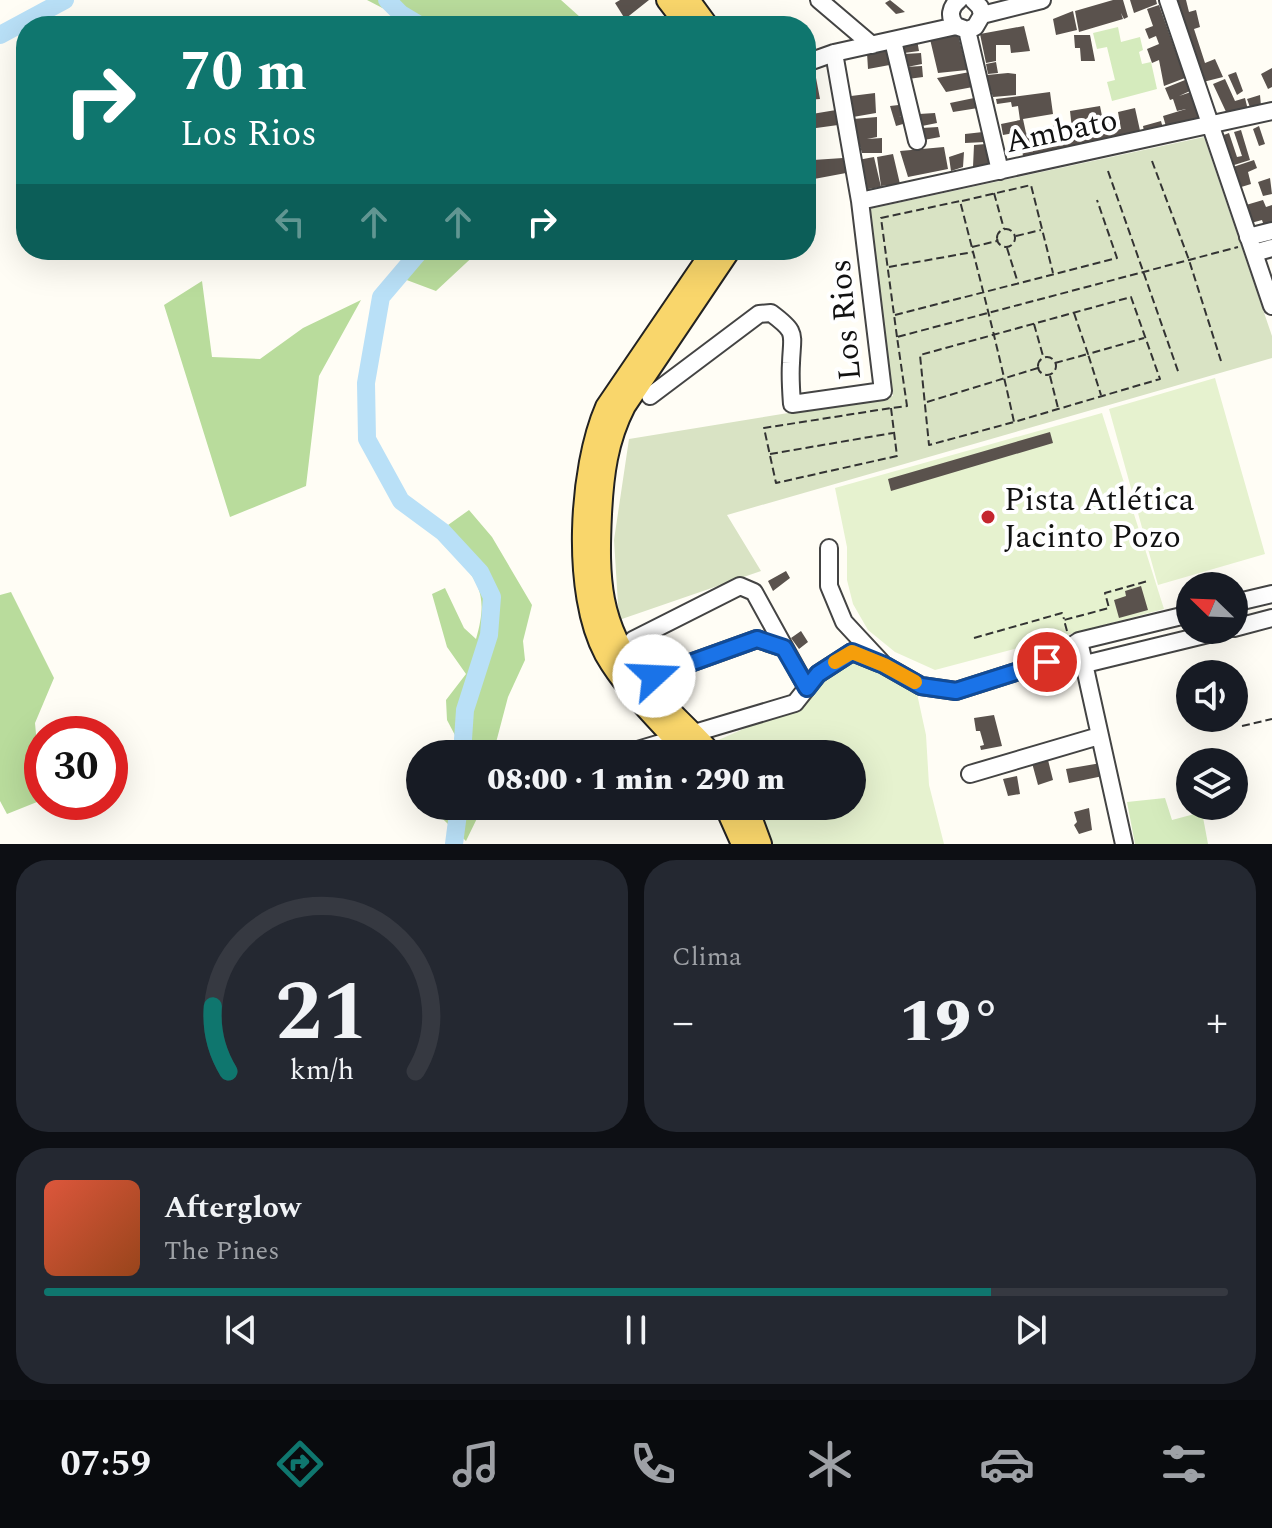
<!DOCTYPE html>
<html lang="es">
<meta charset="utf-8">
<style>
:root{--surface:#171b24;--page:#242831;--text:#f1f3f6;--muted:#9ea1a6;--line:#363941;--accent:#0f766e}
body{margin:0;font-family:Spectral,serif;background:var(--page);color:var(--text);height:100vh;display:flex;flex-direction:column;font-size:30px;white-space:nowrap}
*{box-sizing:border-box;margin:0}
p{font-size:26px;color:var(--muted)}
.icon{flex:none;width:44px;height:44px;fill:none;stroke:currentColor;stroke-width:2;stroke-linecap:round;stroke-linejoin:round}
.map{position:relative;height:844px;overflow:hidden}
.panel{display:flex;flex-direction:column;gap:16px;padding:16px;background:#0d0f14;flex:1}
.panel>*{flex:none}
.banner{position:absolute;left:16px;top:16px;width:800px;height:244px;border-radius:32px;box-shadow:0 8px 32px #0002;background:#0f766e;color:#fff;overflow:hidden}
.needle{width:52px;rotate:293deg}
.tools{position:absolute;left:1176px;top:572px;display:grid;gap:16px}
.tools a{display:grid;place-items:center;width:72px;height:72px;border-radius:50%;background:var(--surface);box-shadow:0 8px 32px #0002;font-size:40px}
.speed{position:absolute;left:24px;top:716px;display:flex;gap:16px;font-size:40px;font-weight:700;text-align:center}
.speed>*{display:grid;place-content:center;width:104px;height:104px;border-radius:50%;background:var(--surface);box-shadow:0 8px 32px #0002;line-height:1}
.speed .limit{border:12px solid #d22;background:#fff;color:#111}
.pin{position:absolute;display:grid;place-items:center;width:68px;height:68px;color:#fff;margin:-34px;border:4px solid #fff;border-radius:50%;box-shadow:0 2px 8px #0007}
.me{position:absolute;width:88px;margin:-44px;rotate:70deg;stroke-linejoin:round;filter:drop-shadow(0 0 6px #0008)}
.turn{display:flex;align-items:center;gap:28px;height:168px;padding:0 32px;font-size:36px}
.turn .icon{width:104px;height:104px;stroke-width:2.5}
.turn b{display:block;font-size:56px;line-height:68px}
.lanes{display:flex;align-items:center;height:76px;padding:0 32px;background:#0003;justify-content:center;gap:40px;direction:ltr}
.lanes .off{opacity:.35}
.big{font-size:60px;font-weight:800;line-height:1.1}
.panel .widget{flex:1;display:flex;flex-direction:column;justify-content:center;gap:12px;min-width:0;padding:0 28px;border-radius:32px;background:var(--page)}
.panel .dial{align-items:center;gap:0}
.dial svg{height:208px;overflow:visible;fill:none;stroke:var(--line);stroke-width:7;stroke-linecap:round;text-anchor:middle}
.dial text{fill:var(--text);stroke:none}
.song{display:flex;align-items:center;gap:24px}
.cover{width:96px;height:96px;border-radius:12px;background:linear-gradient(135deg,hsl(10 70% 55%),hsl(20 70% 35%))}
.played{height:8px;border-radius:4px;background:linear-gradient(90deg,var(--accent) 80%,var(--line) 80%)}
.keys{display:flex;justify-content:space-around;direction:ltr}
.heat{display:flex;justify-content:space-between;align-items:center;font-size:44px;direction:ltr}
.panel .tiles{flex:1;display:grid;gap:16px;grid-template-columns:1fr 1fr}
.widget:last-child{grid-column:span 2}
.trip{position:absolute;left:406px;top:740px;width:460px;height:80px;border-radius:40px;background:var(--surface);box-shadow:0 8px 32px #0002;font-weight:800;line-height:80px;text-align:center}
.tabs{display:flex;height:128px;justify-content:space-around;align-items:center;background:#090b0e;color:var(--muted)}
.tabs .icon{width:56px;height:56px}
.tabs .current{color:var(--accent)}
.tabs b{font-size:36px;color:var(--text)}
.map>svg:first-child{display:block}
</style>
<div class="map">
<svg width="1272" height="844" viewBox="0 0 1272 844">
<rect width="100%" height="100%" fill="#fffdf5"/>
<path fill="#d5ebbd" d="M1118,27L1121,42L1140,37L1143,50L1139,52L1142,64L1151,62L1157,89L1112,101L1107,82L1115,80L1107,47L1097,49L1093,33Z
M1165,798L1172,820L1202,812L1208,844H1135L1127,802Z"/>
<path fill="#b9dc9c" d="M367,0H561L590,26H417Z
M426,250H480L436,291L396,276Z
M202,281L212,357L260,359L303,328L361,300L319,376L306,486L230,517L164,305Z
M469,510L492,537L532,605L523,641L525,660L508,697L493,754H441L436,747L457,739L447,720L446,700L466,674L447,647L432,594L445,588L464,628L476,639C493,582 469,573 434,535Z
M11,592L54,678L35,723L42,800L7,814L0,801V595Z
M429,806L453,811L458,806H483L466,841Z"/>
<path fill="#d9e3c4" d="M1204,137L1272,336V358L727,515L761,571L619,620L614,540L629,439L893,396L865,210Z"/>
<path fill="#e6f2cf" d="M1215,378L1265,554L1158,585L1109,409Z
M1102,413L1164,609L935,670L895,652L868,630L853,604L847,580V547L835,488Z
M853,657L916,689L926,735L929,785L944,844H767L753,806H852V754H717L707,745L798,705L821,677Z"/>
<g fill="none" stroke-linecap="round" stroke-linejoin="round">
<path stroke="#b9e0f7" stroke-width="18" d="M387,0L401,14L421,26
M0,35L65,0
M421,250L381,297L366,383L367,439L401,501L443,532L480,572L492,597L489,635L465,710L462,754
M454,844L459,806"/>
</g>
<path fill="#5a524d" d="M620,0H649L625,19L615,3Z
M890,0L905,12L896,14L885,3Z
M1113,0H1123L1128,17L1124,19L1121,13L1123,19L1079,32L1075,11Z
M1130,0H1156L1157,4L1134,13Z
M1175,0H1186L1189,12L1196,10L1200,27L1194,29L1205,63L1215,59L1223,77L1203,82Z
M1159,5L1185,78L1164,86L1159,60L1152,63L1147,49L1159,44L1156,36L1149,39L1145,29L1153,26L1147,9Z
M1073,11L1077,30L1056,35L1053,19Z
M668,15L677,24L674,26H654Z
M1024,26L1030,51L1011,53L1010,45H996V61L986,63L980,34Z
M956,27L967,70L938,73L929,35Z
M1074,35H1090L1095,61H1081L1080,48H1075Z
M917,40L919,51L904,53L901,41Z
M889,45L895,64L868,69L867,53Z
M921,53L922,64L907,67L904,54Z
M813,62L820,99L806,100V64Z
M996,62L998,73L988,74L986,64Z
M922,66L923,77L908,79L905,67Z
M1272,68V87L1268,89L1261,74Z
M970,72L973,87L946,92L937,78Z
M1236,72L1243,91L1237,95L1228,75Z
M1008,73L1016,74V95L993,97L991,91H989L987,75Z
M1225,79L1235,101L1245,98L1248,110L1228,116L1213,84Z
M1185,80L1190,91L1179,96L1191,92L1199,117L1195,123L1167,130L1163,116L1186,109L1177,111L1173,99L1170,100L1165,88Z
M1050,92L1053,114L1023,119L1026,133L1060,124L1061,130L1072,129L1070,111L1100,106L1103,121L1116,118L1115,130L1121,129L1118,112L1135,108L1141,135L1051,154L1050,150L1023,156L1019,132L1003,135L1001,124L1020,120L1018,106L1012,107L1011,102L997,104L996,99Z
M875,93L876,113L853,117L851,96Z
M1260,95L1261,106L1251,110L1247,99Z
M974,98L978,108L953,112L950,103Z
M907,104L908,115L899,117L909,116L910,122L896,126L890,106Z
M836,110L838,125L809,129L806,115Z
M935,113L937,123L922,126L919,114Z
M877,117V137L867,139L882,138V153H862L858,140L855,141L853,119Z
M1161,121L1164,132L1145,137L1143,126Z
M1259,126L1265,144L1259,146L1253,129Z
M938,127L940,137L924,140L922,128Z
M1241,130L1250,160L1231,166L1221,136L1229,133L1237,157L1242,156L1234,132Z
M983,132L985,142L965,143V134Z
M986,144L990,165L973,167L974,145Z
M944,147L948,169L908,177L900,151Z
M964,152L963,167L951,171L949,157Z
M893,154L900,184L881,186L877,157Z
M874,157L881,187L862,190L858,160Z
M843,158L846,173L814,179L813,160Z
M1254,160L1257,168L1248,172L1251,184L1238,188L1230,168Z
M1270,178L1272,194L1263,196L1258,182Z
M1263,200L1266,207L1272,205V224L1264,226L1262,220L1251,223L1246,205Z
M1050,432L1053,443L891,491L888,479Z
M786,571L790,578L773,591L768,581Z
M1141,586L1148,610L1119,618L1114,600L1126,596L1125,591Z
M801,631L808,642L799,649L791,638Z
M994,715L1002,746L981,750L980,746L984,745L980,731H976L974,718Z
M1048,760L1053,780L1038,785L1032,763Z
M1101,763L1103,776L1069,783L1066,769Z
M1017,776L1020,794L1008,796L1003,779Z
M1089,808L1092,830L1079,834L1074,825L1077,822L1074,812Z"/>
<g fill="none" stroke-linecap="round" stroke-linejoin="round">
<defs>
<path id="minor" d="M819,0L872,45
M959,0C950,7 948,17 956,26L967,30L975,27L982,15L980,7L973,0
M1168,0L1272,306
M982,15L1042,0
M967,30L1000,171
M893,41L917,141
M806,63L834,53L956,26
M860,201L1272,111
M1248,237L1272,231
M1254,253L1272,248
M650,396L759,314L771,313C798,333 792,333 791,363C790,377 791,390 792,404L883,391L860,201L834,53
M829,548V586L844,622L884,665L921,686L956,691L1047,662L1085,664L1225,630
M1234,603L1272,594
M1234,628L1272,618
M1079,641L1124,844
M784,648L757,639L654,676L633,640L740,586L754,592L807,688
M1047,662L1079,641L1190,614
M624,754L795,703L818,674L852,652L879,663
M970,774L1099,736"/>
<path id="major" d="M667,0L687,26
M689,0L708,26
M688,754C660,722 626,691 605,654C572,593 579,469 606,407L713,250
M712,754C689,727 661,705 640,677C599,624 598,578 601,514C603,475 607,441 625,406L730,250
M725,806L742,844
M747,806L761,844"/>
</defs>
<use href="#minor" stroke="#444" stroke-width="20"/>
<use href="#major" stroke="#222" stroke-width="24"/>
<path stroke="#333" stroke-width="2" stroke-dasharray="8 4" stroke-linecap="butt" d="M1152,161L1189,260L1221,361
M1108,171L1179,374
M994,193L1004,229
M962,201L1031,185L1053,273
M997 238a9 9 0 1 1 18 0a9 9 0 1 1-18 0Z
M1016,236L1041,230
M972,247L997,241
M1007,248L1018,283
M889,267L973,252
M1074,313L1088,354L1144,338
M895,315L1117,258L1097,200
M1034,324L1043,356
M897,337L881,218L960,201C979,275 998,348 1014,422L1160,379L1131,297L920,355L929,445L1014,422
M1038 366a9 9 0 1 1 18 0a9 9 0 1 1-18 0Z
M1055,363L1088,354L1101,395
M1050,376L1058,408
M927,402L1038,368
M891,408L897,456L776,483L764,428L891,408L907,406L897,337L1238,247
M770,454L893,433
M1067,631L1064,620L1109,608L1105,593L1148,581
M974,638L1062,613L1064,619
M1242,726L1272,719"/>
<use href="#minor" stroke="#fff" stroke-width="16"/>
<use href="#major" stroke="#f9d66b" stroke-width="20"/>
</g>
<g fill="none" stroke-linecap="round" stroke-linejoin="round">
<defs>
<path id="route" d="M654,676L757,639L784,648L807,688L818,674L852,652L884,665L921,686L956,691L1047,662"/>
</defs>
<use href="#route" stroke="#114b97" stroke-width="20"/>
<use href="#route" stroke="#1a73e8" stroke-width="14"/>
<path stroke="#f59e0b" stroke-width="14" d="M835,662L852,652L884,665L915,682"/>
</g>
<circle fill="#c4262e" stroke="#fff" stroke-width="3" cx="988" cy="517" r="8"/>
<g text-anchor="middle" stroke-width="8" stroke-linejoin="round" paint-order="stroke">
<g font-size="32" fill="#111" stroke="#fff">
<text transform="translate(1061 130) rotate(-12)" y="11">Ambato</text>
<text transform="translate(844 320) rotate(-95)" y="11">Los Rios</text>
</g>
<g font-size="32" fill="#111" stroke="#fff" text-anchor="start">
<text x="1004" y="510">Pista Atlética<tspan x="1004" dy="37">Jacinto Pozo</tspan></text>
</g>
</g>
</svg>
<div class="tools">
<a><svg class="needle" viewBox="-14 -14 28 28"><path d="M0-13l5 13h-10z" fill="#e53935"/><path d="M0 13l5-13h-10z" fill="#9ea1a6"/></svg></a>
<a><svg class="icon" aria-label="sound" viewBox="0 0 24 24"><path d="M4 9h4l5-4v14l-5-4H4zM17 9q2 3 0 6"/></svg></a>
<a><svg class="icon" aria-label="layers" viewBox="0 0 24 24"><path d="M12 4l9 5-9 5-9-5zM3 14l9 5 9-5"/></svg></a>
</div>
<div class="speed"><div class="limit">30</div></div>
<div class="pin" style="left:1047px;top:662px;background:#d93025"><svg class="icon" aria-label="arrive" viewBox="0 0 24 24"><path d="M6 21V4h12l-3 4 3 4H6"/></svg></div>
<svg class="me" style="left:654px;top:676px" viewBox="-20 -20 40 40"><circle r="19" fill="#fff"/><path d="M0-13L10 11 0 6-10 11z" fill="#1a73e8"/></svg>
<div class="trip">08:00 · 1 min · 290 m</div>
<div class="banner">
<div class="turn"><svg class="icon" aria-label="right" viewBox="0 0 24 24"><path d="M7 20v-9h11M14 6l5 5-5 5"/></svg><div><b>70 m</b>Los Rios</div></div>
<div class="lanes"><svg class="icon off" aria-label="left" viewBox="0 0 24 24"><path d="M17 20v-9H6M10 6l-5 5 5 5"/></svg><svg class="icon off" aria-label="ahead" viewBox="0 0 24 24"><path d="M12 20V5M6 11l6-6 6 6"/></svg><svg class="icon off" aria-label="ahead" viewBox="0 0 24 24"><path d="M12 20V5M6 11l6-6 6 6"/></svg><svg class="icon" aria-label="right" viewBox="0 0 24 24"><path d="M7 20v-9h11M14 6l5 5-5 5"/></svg></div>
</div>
</div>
<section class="panel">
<div class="tiles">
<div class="widget dial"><svg viewBox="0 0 100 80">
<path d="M14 69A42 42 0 1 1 86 69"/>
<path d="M14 69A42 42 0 0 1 8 44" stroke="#0f766e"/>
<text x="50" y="56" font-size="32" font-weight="700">21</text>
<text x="50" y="72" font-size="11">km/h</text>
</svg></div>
<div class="widget"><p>Clima</p>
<div class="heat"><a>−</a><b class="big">19°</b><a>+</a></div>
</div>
<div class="widget">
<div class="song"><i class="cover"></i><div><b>Afterglow</b><p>The Pines</p></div></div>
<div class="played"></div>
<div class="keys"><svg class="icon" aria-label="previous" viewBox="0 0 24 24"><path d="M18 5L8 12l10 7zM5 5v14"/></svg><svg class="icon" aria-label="pause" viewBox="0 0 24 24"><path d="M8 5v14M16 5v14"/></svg><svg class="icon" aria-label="next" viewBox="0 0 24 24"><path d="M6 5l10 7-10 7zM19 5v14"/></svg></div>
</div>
</div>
</section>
<nav class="tabs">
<b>07:59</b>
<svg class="icon current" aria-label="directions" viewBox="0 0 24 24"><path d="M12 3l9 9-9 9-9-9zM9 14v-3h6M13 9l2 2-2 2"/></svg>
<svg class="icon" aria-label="music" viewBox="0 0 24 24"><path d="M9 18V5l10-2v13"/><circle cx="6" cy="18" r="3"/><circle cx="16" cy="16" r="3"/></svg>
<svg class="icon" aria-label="phone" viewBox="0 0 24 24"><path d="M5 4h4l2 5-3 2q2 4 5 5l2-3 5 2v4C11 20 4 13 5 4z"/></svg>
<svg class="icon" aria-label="climate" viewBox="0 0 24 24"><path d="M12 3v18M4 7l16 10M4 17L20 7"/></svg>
<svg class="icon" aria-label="car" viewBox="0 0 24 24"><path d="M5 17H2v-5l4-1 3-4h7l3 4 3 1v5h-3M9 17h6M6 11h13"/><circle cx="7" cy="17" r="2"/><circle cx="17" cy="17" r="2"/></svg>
<svg class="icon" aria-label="filters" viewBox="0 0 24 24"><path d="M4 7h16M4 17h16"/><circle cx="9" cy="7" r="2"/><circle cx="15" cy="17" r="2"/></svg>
</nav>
